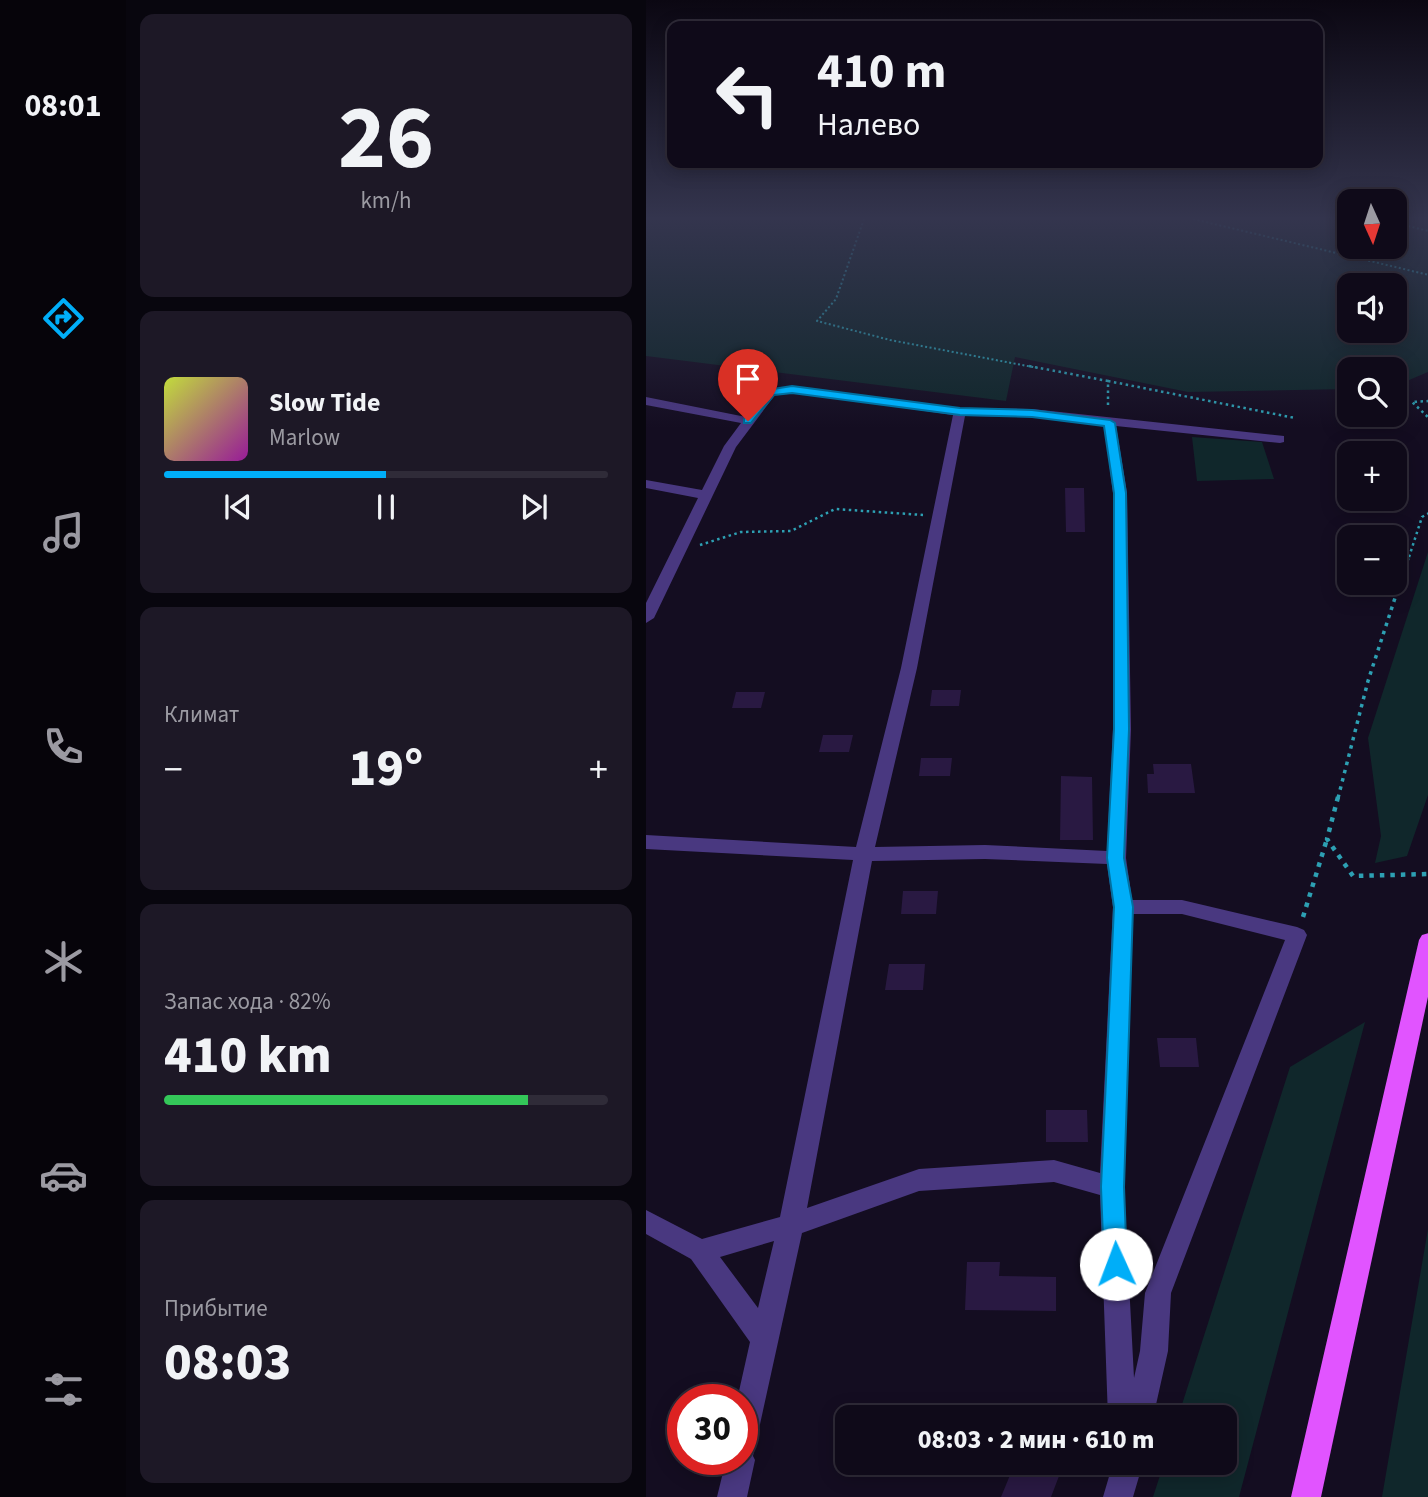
<!DOCTYPE html>
<html lang="ru">
<meta charset="utf-8">
<style>
:root{--surface:#0f0a19;--page:#1d1826;--text:#f1f3f6;--muted:#9b9aa2;--line:#2f2b38;--accent:#00aef8}
body{margin:0;font-family:"Source Sans 3",sans-serif;background:var(--page);color:var(--text);height:100vh;display:flex;flex-direction:column;font-size:26px;white-space:nowrap}
*{box-sizing:border-box;margin:0}
p{font-size:23px;color:var(--muted)}
.icon{flex:none;width:38px;height:38px;fill:none;stroke:currentColor;stroke-width:2;stroke-linecap:round;stroke-linejoin:round}
.map{position:relative;flex:1;overflow:hidden}
.drawer{display:flex;flex-direction:column;gap:14px;padding:14px;background:#08060e;width:520px}
.drawer>*{flex:none}
.top-card{position:absolute;left:21px;top:21px;width:656px;height:147px;border-radius:14px;box-shadow:0 4px 18px #0003,0 0 0 2px var(--line);background:#0f0a19;color:var(--text);overflow:hidden}
.needle{width:46px;rotate:177deg}
.controls{position:absolute;left:691px;top:189px;display:grid;gap:14px}
.controls a{display:grid;place-items:center;width:70px;height:70px;border-radius:14px;background:var(--surface);box-shadow:0 4px 18px #0003,0 0 0 2px var(--line);font-size:35px}
.speed{position:absolute;left:21px;top:1384px;display:flex;gap:14px;font-size:35px;font-weight:700;text-align:center}
.speed>*{display:grid;place-content:center;width:91px;height:91px;border-radius:50%;background:var(--surface);box-shadow:0 4px 18px #0003,0 0 0 2px var(--line);line-height:1}
.speed .limit{border:10px solid #d22;background:#fff;color:#111}
.pin{position:absolute;display:grid;place-items:center;width:60px;height:60px;color:#fff;margin:-72px -30px;border-radius:50% 50% 50% 0;rotate:-45deg;box-shadow:0 0 7px #0007}
.pin .icon{rotate:45deg}
.me{position:absolute;width:77px;margin:-38px;rotate:358deg;stroke-linejoin:round;filter:drop-shadow(0 0 5px #0008)}
.turn{display:flex;align-items:center;gap:24px;height:147px;padding:0 35px;font-size:32px}
.turn .icon{width:91px;height:91px;stroke-width:2.5}
.turn b{display:block;font-size:49px;line-height:60px}
.big{font-size:52px;font-weight:800;line-height:1.1}
.drawer .widget{flex:1;display:flex;flex-direction:column;justify-content:center;gap:10px;min-width:0;padding:0 24px;border-radius:14px;background:var(--page)}
.drawer .dial{align-items:center;gap:0}
.dial b{font-size:91px;line-height:1}
.song{display:flex;align-items:center;gap:21px}
.cover{width:84px;height:84px;border-radius:10px;background:linear-gradient(135deg,hsl(70 70% 55%),hsl(300 70% 35%))}
.played{height:7px;border-radius:4px;background:linear-gradient(90deg,var(--accent) 50%,var(--line) 50%)}
.keys{display:flex;justify-content:space-around;direction:ltr}
.heat{display:flex;justify-content:space-between;align-items:center;font-size:38px;direction:ltr}
.charge{height:10px;border-radius:5px;background:linear-gradient(90deg,#34c759 82%,var(--line) 0)}
.trip{position:absolute;left:189px;top:1405px;width:402px;height:70px;border-radius:14px;background:var(--surface);box-shadow:0 4px 18px #0003,0 0 0 2px var(--line);font-weight:800;line-height:70px;text-align:center}
main{display:flex;flex:1;min-height:0}
.dock{display:flex;flex-direction:column;width:126px;justify-content:space-around;align-items:center;background:#06040a;color:var(--muted)}
.dock .icon{width:49px;height:49px}
.dock .on{color:var(--accent)}
.dock b{font-size:32px;color:var(--text)}
.map>svg:first-child{display:block}
</style>
<main>
<nav class="dock">
<b>08:01</b>
<svg class="icon on" aria-label="directions" viewBox="0 0 24 24"><path d="M12 3l9 9-9 9-9-9zM9 14v-3h6M13 9l2 2-2 2"/></svg>
<svg class="icon" aria-label="music" viewBox="0 0 24 24"><path d="M9 18V5l10-2v13"/><circle cx="6" cy="18" r="3"/><circle cx="16" cy="16" r="3"/></svg>
<svg class="icon" aria-label="phone" viewBox="0 0 24 24"><path d="M5 4h4l2 5-3 2q2 4 5 5l2-3 5 2v4C11 20 4 13 5 4z"/></svg>
<svg class="icon" aria-label="climate" viewBox="0 0 24 24"><path d="M12 3v18M4 7l16 10M4 17L20 7"/></svg>
<svg class="icon" aria-label="car" viewBox="0 0 24 24"><path d="M5 17H2v-5l4-1 3-4h7l3 4 3 1v5h-3M9 17h6M6 11h13"/><circle cx="7" cy="17" r="2"/><circle cx="17" cy="17" r="2"/></svg>
<svg class="icon" aria-label="filters" viewBox="0 0 24 24"><path d="M4 7h16M4 17h16"/><circle cx="9" cy="7" r="2"/><circle cx="15" cy="17" r="2"/></svg>
</nav>
<section class="drawer">
<div class="widget dial"><b>26</b><p>km/h</p></div>
<div class="widget">
<div class="song"><i class="cover"></i><div><b>Slow Tide</b><p>Marlow</p></div></div>
<div class="played"></div>
<div class="keys"><svg class="icon" aria-label="previous" viewBox="0 0 24 24"><path d="M18 5L8 12l10 7zM5 5v14"/></svg><svg class="icon" aria-label="pause" viewBox="0 0 24 24"><path d="M8 5v14M16 5v14"/></svg><svg class="icon" aria-label="next" viewBox="0 0 24 24"><path d="M6 5l10 7-10 7zM19 5v14"/></svg></div>
</div>
<div class="widget"><p>Климат</p>
<div class="heat"><a>−</a><b class="big">19°</b><a>+</a></div>
</div>
<div class="widget"><p>Запас хода · 82%</p><b class="big">410 km</b><div class="charge"></div></div>
<div class="widget"><p>Прибытие</p><b class="big">08:03</b></div>
</section>
<div class="map">
<svg width="783" height="1497" viewBox="0 0 783 1497">
<rect width="100%" height="100%" fill="#140d21"/>
<path fill="#10272b" fill-rule="evenodd" d="M0,219H703L704,247H749V219H782V372L749,386V369H704L703,389L542,392L369,357L360,401L0,356ZM704,285H749V331H704Z
M546,437L616,442L628,479L551,481Z
M782,552V795L761,856L729,863L735,836L722,738Z
M719,1022L593,1497H507L518,1463H579V1418L532,1417L644,1067Z
M782,1229V1497H736Z"/>
<path fill="#291942" d="M419,488H438L439,532H420Z
M286,690H315L313,706H284Z
M90,692H119L115,708H86Z
M177,735H207L203,752H173Z
M275,758H306L304,776H273Z
M507,764H545L549,793H502L501,774H508Z
M415,776L446,777L447,840H414Z
M257,891H292L290,914H255Z
M243,964H279L277,990H239Z
M511,1038H550L553,1067H514Z
M400,1110H441L442,1142H400Z
M321,1262H354L353,1276L410,1277V1311L319,1310Z
M369,1463H418L405,1497H355Z"/>
<g fill="none" stroke-linecap="round" stroke-linejoin="round">
<path stroke="#2da0b3" stroke-width="2" stroke-dasharray="2 2.5" stroke-linecap="butt" d="M218,219L190,299L171,321L244,340L392,368
M547,219L783,275
M749,223L783,231"/>
<path stroke="#2da0b3" stroke-width="2.5" stroke-dasharray="2.5 3.5" stroke-linecap="butt" d="M383,366L462,381V408
M462,381L649,418
M783,401L766,402L783,418
M54,545L95,532L145,531L189,509L277,515
M763,557L776,517L783,513"/>
<path stroke="#2da0b3" stroke-width="3.5" stroke-dasharray="3.5 5" stroke-linecap="butt" d="M692,798L722,681L763,555"/>
<path stroke="#2da0b3" stroke-width="4.5" stroke-dasharray="4.5 6" stroke-linecap="butt" d="M692,797L681,839L707,876L783,874
M657,917L681,839"/>
<path fill="#493880" fill-rule="evenodd" d="M146,386L314,408L386,409L638,436V442L634,443L470,426L481,493L485,729L480,858L486,900H536L651,927L658,930L661,935L525,1293L522,1351L507,1418H462L454,1195L408,1182L273,1191L156,1233L107,1456L109,1460L101,1497H71L80,1460H96V1400H91L104,1342L45,1259L0,1234V1210L56,1239L134,1217L207,860L0,849V835L210,847L255,668L307,415L146,392L129,395L90,447L8,618L0,623V603L52,498L0,488V480L56,490L78,446L95,423L0,405V397L100,417L121,390ZM319,416L386,417L458,424L467,493V729L461,851L339,845L229,847L271,668ZM339,859L461,864L467,907L454,1173L408,1160L273,1169L161,1208L226,861ZM487,914H536L639,940L499,1293L494,1351L488,1378L478,1187ZM128,1241L112,1308L74,1257Z
M467,1463H497L487,1497H457Z"/>
<path fill="#e154ff" fill-rule="evenodd" d="M783,933V992L675,1497H645L773,940L776,935Z"/>
</g>
<linearGradient id="sky" x2="0" y2="1"><stop stop-color="#0b0712"/><stop offset="0.51" stop-color="#34354e"/><stop offset="1" stop-color="#34354e" stop-opacity="0"/></linearGradient>
<rect width="783" height="428" fill="url(#sky)"/>
<path fill="#00aef8" stroke="#0071a1" stroke-width="2" d="M146,386L314,408L386,410L464,420L469,423L480,493L483,729L478,858L487,907L478,1187L481,1264L478,1272L470,1275L461,1272L458,1264L455,1187L468,907L461,858L468,729V493L458,426L386,417L314,415L146,393L128,395L105,423H98V419L121,390Z"/>
</svg>
<div class="controls">
<a><svg class="needle" viewBox="-14 -14 28 28"><path d="M0-13l5 13h-10z" fill="#e53935"/><path d="M0 13l5-13h-10z" fill="#9b9aa2"/></svg></a>
<a><svg class="icon" aria-label="sound" viewBox="0 0 24 24"><path d="M4 9h4l5-4v14l-5-4H4zM17 9q2 3 0 6"/></svg></a>
<a><svg class="icon" aria-label="search" viewBox="0 0 24 24"><circle cx="10" cy="10" r="6"/><path d="M15 15l6 6"/></svg></a>
<a>+</a>
<a>−</a>
</div>
<div class="speed"><div class="limit">30</div></div>
<div class="pin" style="left:102px;top:421px;background:#d93025"><svg class="icon" aria-label="arrive" viewBox="0 0 24 24"><path d="M6 21V4h12l-3 4 3 4H6"/></svg></div>
<svg class="me" style="left:470px;top:1264px" viewBox="-20 -20 40 40"><circle r="19" fill="#fff"/><path d="M0-13L10 11 0 6-10 11z" fill="#00aef8"/></svg>
<div class="trip">08:03 · 2 мин · 610 m</div>
<div class="top-card">
<div class="turn"><svg class="icon" aria-label="left" viewBox="0 0 24 24"><path d="M17 20v-9H6M10 6l-5 5 5 5"/></svg><div><b>410 m</b>Налево</div></div>
</div>
</div>
</main>
